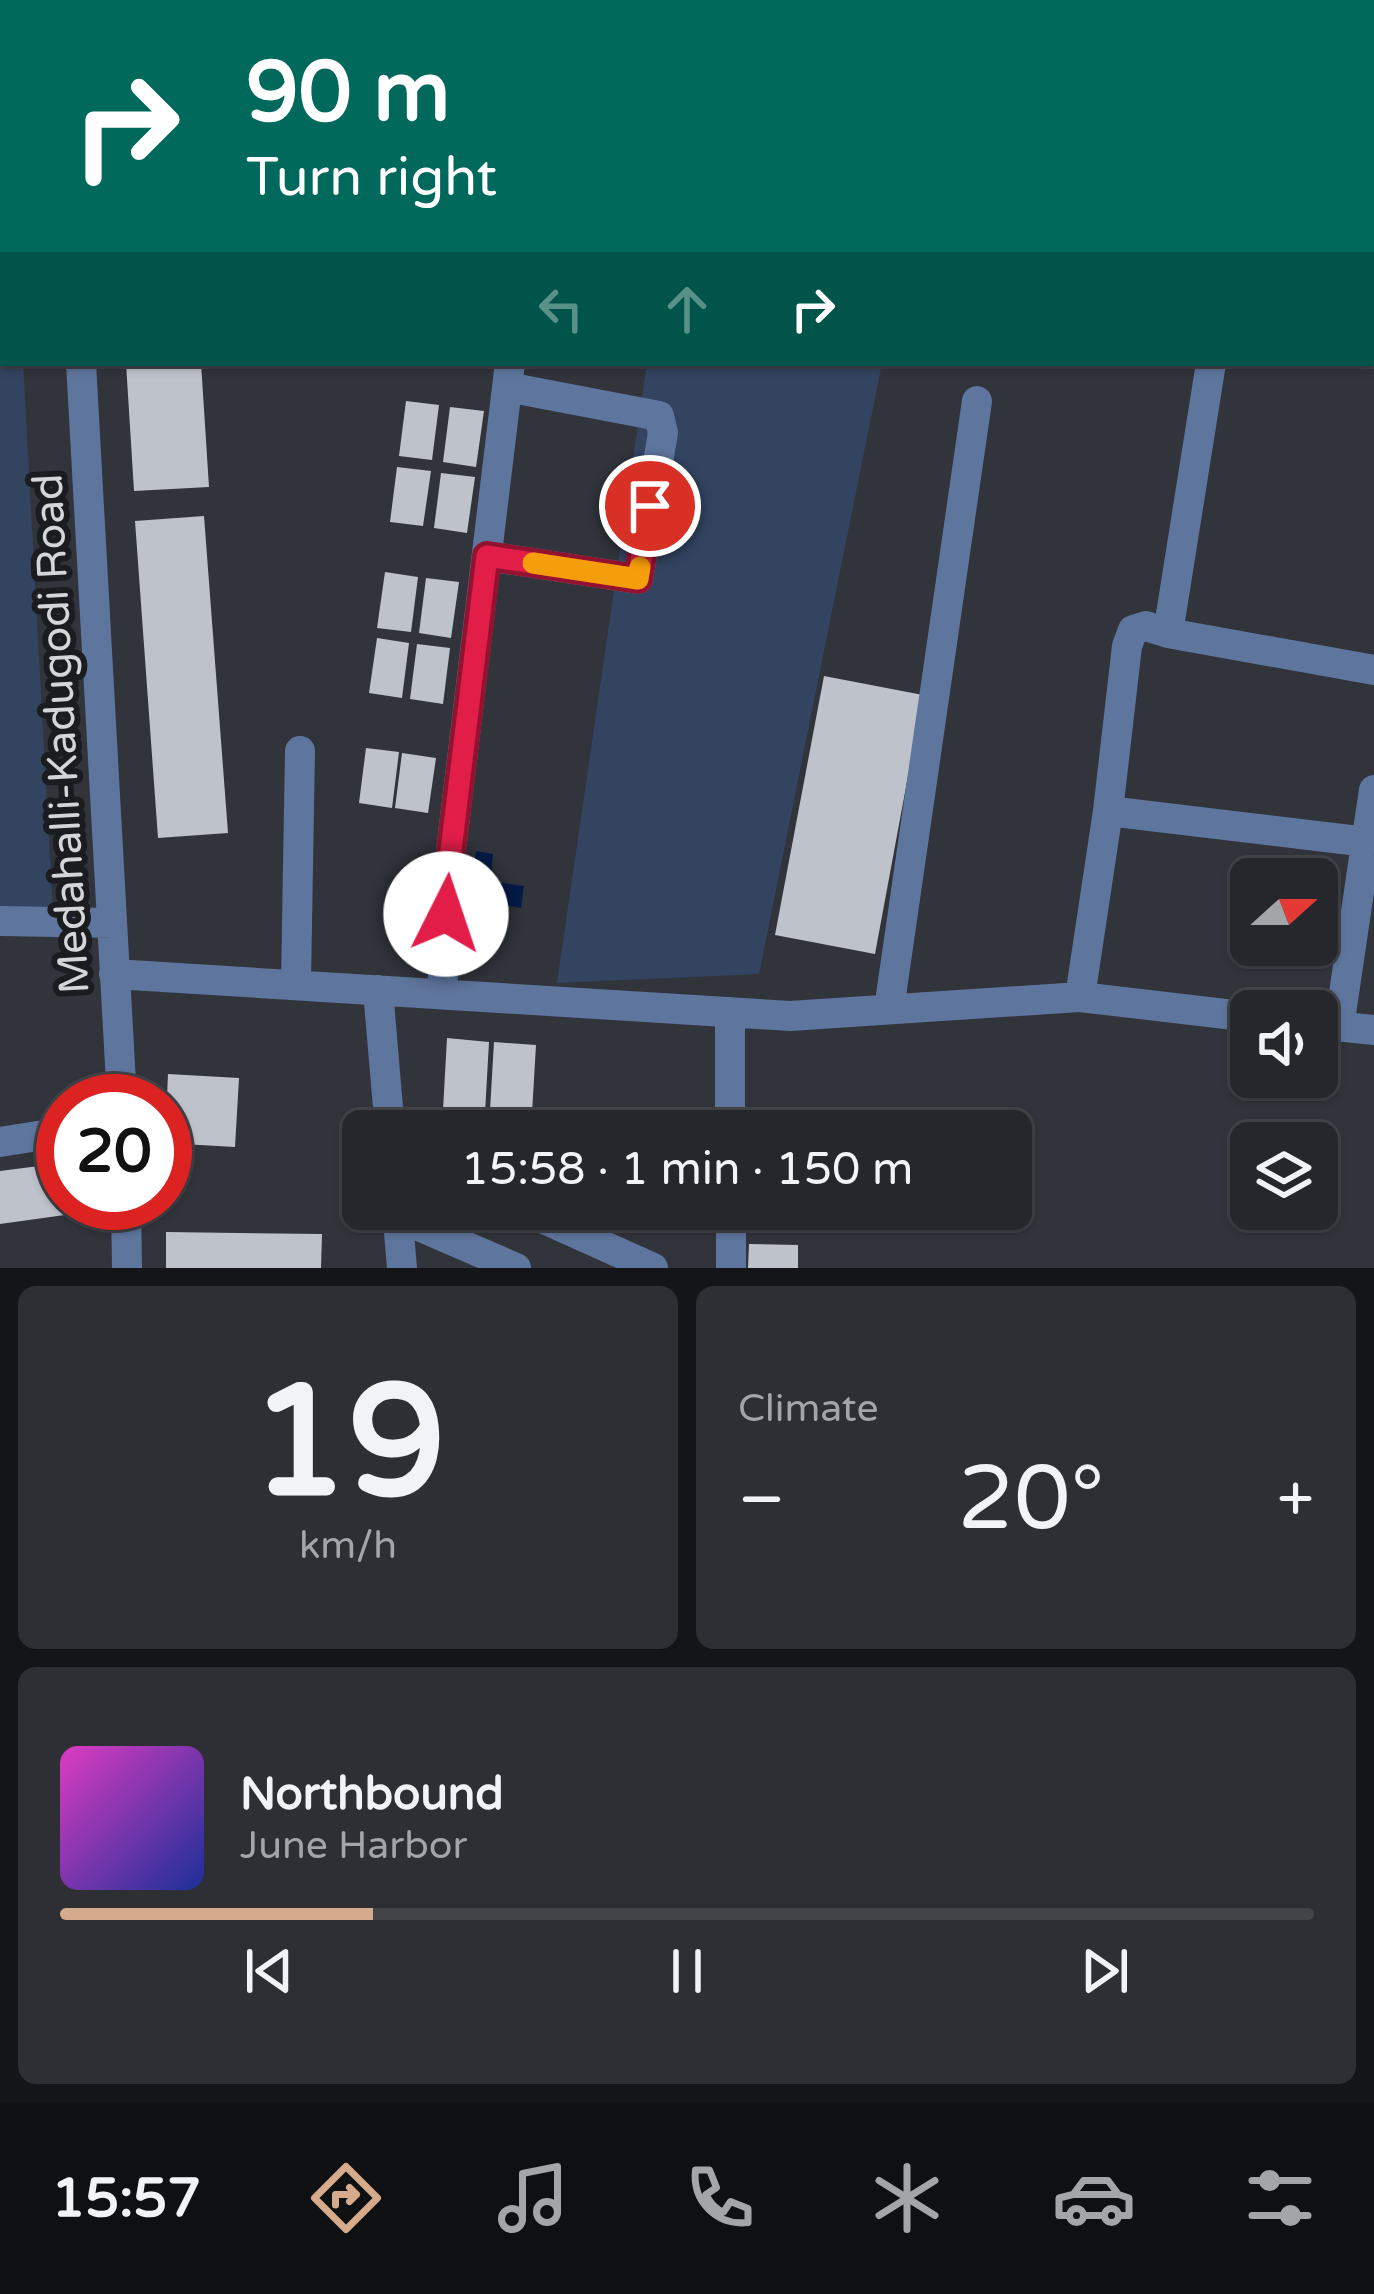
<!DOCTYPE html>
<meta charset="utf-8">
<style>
:root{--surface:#25272c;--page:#2d2f34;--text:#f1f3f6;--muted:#a3a5a9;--line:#424448;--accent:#d6ab8b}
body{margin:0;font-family:"Varela Round",sans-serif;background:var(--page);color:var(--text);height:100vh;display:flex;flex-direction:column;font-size:45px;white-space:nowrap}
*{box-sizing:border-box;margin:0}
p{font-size:39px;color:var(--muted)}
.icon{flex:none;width:66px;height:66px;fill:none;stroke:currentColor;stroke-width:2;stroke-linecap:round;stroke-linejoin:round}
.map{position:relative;height:1268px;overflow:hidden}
.details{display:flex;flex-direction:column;gap:18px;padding:18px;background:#141518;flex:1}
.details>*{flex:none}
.top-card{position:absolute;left:0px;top:0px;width:1374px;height:366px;box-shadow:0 3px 9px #0004,0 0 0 3px var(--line);background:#00695c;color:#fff;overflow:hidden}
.needle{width:78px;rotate:69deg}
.tools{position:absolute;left:1230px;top:858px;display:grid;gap:24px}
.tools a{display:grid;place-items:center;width:108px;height:108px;border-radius:18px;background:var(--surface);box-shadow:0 3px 9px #0004,0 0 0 3px var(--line);font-size:60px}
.speed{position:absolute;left:36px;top:1074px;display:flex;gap:24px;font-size:60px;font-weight:700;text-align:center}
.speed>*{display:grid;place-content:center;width:156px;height:156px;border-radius:50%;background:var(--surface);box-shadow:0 3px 9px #0004,0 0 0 3px var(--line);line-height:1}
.speed .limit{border:18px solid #d22;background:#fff;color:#111}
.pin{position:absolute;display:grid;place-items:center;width:102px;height:102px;color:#fff;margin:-51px;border:6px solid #fff;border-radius:50%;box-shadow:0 3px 12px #0007}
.me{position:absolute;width:132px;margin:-66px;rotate:4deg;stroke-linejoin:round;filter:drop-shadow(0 0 9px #0008)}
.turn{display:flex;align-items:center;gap:42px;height:252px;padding:0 48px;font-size:54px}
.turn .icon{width:156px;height:156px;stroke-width:2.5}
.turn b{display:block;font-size:84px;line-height:102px}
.lanes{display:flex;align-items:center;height:114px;padding:0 48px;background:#0003;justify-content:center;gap:60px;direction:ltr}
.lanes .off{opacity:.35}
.big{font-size:90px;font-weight:600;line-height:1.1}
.details .card{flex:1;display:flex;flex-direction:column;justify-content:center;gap:18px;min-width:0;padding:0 42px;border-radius:18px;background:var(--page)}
.details .dial{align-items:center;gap:0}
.dial b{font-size:156px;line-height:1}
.song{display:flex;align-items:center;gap:36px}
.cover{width:144px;height:144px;border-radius:18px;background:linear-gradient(135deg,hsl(310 70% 55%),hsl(230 70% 35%))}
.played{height:12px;border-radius:6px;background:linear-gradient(90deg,var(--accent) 25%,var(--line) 25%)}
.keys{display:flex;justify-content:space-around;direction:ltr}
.heat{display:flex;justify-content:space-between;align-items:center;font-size:66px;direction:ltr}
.details .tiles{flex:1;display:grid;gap:18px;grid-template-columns:1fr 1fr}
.card:last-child{grid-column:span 2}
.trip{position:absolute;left:342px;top:1110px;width:690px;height:120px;border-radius:18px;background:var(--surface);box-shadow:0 3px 9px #0004,0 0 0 3px var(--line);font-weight:600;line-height:120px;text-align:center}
.tabs{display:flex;height:192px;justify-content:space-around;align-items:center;background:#0f1012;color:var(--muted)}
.tabs .icon{width:84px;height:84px}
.tabs .selected{color:var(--accent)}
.tabs b{font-size:54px;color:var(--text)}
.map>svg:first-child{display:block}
</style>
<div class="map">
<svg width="1374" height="1268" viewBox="0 0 1374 1268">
<rect width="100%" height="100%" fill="#31343b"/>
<path fill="#334461" d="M0,0H3L4,3L3,363H23L53,913L0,910Z
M647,363H882L759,974L557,983Z"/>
<path fill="#041b49" d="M476,851L493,854L490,881L524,886L521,908L469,900Z"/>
<path fill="#bec3cb" d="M126,363H201L209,487L134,491Z
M406,401L439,405L432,460L399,456Z
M450,407L484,411L476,467L443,462Z
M397,467L431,471L423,526L390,522Z
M441,473L475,477L467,533L434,528Z
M204,516L228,833L158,838L135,521Z
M385,572L418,577L411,632L377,628Z
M426,578L459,582L451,638L419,633Z
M377,638L409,643L402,698L369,693Z
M417,644L450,648L443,704L410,699Z
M824,676L923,695L875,954L775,935Z
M366,748L399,752L392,808L359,803Z
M402,753L436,758L428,813L395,808Z
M447,1038L489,1042L485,1113L443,1110Z
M494,1042L536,1045L532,1113L490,1110Z
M168,1074L239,1078L235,1147L165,1143Z
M63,1163V1203H78L79,1213L0,1224V1171Z
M166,1232L322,1234L321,1268H166Z
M749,1244L798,1245V1268H748Z"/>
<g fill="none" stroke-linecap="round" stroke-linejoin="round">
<path stroke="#5e759d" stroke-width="30" d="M61,0V3
M554,3V0
M952,3V0
M1116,3V0
M1267,3L1268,0
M81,363L122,1101
M1211,363L1168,633L1374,670
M487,556L638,579L663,433L659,416L507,387
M1108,811L1367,842
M0,921L112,923
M114,974L790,1016L1080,997L1251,1017
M296,983L300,751
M378,990L390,1131
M442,994L448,875L510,363
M1080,997L1108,811L1127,646L1133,630L1146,626L1168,633
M889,1009L977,401
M730,1012V1131
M1317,1024L1374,1030
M1339,1027L1374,790
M0,1142L63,1132
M126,1203L127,1268
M397,1209L402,1268
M522,1209L653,1268
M731,1209V1268
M398,1217L516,1268"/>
</g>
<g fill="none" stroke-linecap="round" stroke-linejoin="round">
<defs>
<path id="route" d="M446,914L448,875L487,556L638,579L650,506"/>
</defs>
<use href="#route" stroke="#92132f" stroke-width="30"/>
<use href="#route" stroke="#e11d48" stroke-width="21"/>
<path stroke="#f59e0b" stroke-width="21" d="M533,563L638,579L640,567"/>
</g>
<g text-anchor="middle" stroke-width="12" stroke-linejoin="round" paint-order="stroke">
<g font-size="42" fill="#d3d5d9" stroke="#1a1c1f">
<text transform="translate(60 734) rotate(-93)" y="15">Medahalli-Kadugodi Road</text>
</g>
</g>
</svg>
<div class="tools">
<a><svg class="needle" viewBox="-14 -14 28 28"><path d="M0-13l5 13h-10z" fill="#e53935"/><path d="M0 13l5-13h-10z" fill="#a3a5a9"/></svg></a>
<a><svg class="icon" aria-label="sound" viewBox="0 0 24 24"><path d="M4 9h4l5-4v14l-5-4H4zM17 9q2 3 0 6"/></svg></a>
<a><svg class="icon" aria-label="layers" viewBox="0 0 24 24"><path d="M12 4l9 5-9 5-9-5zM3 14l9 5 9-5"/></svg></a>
</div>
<div class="speed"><div class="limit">20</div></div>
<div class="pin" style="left:650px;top:506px;background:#d93025"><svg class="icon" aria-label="arrive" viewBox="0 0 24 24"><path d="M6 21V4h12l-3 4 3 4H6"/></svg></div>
<svg class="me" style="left:446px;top:914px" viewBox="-20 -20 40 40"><circle r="19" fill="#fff"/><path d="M0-13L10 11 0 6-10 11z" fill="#e11d48"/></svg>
<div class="trip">15:58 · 1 min · 150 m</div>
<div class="top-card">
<div class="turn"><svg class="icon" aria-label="right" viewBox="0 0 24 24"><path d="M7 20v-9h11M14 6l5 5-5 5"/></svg><div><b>90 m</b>Turn right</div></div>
<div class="lanes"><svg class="icon off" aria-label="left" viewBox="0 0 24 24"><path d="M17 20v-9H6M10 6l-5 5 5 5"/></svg><svg class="icon off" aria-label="ahead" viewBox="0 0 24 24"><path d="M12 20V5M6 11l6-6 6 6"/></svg><svg class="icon" aria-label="right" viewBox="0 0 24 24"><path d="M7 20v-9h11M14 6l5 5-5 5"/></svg></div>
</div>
</div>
<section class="details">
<div class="tiles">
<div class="card dial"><b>19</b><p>km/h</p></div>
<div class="card"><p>Climate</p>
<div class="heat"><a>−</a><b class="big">20°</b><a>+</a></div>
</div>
<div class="card">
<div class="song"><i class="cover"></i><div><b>Northbound</b><p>June Harbor</p></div></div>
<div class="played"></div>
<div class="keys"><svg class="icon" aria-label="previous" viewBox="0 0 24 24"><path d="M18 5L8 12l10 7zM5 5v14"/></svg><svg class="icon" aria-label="pause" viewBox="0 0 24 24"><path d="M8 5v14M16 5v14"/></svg><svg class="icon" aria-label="next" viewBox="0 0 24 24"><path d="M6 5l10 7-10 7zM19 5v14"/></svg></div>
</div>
</div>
</section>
<nav class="tabs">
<b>15:57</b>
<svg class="icon selected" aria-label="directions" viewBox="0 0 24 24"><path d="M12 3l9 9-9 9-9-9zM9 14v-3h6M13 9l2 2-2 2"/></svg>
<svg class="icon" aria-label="music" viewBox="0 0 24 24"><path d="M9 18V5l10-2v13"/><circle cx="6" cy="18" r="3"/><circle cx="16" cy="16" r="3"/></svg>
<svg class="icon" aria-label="phone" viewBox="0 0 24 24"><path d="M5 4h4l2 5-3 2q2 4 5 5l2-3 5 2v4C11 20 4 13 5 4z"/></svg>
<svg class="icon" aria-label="climate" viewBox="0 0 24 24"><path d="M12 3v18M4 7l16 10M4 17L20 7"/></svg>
<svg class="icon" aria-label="car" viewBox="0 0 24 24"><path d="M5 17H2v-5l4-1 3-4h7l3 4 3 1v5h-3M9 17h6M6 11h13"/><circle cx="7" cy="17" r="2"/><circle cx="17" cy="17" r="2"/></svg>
<svg class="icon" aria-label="filters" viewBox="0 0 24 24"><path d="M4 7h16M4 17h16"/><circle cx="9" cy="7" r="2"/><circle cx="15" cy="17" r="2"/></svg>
</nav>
